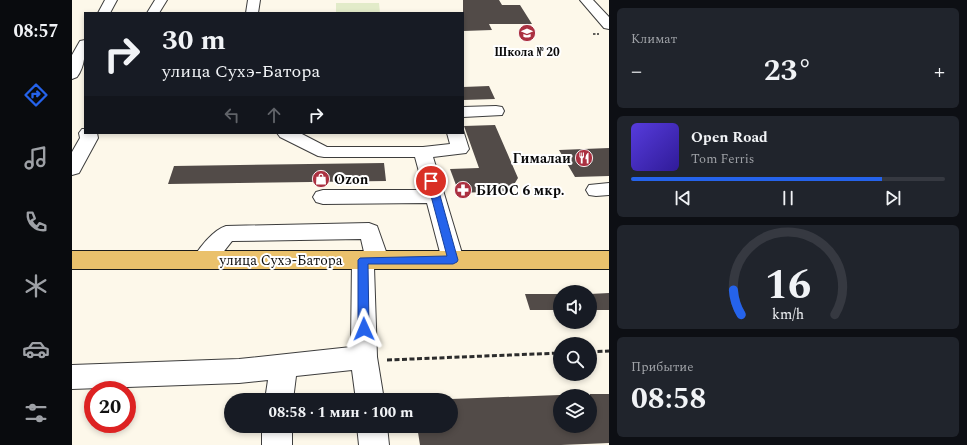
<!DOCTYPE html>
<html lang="ru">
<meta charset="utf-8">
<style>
:root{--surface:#171b24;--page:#20242c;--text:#f1f3f6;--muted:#9ea1a6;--line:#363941;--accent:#2563eb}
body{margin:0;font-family:Spectral,serif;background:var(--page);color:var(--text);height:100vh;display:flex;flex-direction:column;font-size:15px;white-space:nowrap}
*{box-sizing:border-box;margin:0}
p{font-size:13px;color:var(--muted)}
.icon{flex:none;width:22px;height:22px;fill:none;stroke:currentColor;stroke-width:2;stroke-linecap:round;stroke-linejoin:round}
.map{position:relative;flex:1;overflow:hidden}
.details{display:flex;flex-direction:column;gap:8px;padding:8px;background:#0d0f14;width:358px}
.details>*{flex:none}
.guide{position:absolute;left:12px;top:12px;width:380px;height:122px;border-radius:0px;box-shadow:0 2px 6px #0003;background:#171b24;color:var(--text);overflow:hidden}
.tools{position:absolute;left:481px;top:285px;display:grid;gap:8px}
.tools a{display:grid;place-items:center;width:44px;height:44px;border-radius:50%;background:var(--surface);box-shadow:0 2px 6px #0003;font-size:20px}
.speed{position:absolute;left:12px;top:381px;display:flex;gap:8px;font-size:20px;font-weight:700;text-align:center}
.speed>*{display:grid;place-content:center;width:52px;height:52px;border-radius:50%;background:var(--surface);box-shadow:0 2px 6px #0003;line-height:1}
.speed .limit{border:6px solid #d22;background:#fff;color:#111}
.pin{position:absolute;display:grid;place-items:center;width:34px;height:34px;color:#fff;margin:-17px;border:2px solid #fff;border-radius:50%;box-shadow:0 1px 4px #0007}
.me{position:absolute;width:44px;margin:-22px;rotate:359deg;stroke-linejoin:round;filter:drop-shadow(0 0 3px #0008)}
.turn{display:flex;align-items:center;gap:14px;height:84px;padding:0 12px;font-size:18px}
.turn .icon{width:52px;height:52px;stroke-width:2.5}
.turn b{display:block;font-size:28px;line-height:34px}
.lanes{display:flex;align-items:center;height:38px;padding:0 12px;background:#0003;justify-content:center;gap:20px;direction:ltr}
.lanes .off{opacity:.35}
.big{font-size:30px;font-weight:700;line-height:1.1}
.details .tile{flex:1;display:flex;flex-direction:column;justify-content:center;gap:6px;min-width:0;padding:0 14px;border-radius:6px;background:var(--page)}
.details .dial{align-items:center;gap:0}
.dial svg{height:104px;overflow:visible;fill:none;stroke:var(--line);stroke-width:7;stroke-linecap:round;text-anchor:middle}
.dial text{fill:var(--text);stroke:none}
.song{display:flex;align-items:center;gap:12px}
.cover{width:48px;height:48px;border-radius:6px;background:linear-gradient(135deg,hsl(250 70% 55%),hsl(250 70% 35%))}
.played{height:4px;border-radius:2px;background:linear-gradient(90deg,var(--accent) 80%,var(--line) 80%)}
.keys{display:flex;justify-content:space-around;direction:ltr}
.heat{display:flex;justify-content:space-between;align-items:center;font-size:22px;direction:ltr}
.trip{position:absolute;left:152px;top:393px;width:234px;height:40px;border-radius:20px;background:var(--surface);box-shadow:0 2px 6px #0003;font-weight:700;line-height:40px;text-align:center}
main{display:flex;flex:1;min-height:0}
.dock{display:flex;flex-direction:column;width:72px;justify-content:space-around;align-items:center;background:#090b0e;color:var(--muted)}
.dock .icon{width:28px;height:28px}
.dock .on{color:var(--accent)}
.dock b{font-size:18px;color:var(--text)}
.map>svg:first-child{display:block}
</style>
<main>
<nav class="dock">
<b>08:57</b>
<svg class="icon on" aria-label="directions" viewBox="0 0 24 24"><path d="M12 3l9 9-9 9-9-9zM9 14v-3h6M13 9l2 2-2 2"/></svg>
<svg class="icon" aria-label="music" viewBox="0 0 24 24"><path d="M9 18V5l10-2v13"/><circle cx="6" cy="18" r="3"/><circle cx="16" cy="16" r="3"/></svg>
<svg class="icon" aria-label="phone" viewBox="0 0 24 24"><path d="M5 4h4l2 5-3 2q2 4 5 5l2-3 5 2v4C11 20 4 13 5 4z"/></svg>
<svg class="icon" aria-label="climate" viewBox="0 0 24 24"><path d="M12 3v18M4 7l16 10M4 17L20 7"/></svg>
<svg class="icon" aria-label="car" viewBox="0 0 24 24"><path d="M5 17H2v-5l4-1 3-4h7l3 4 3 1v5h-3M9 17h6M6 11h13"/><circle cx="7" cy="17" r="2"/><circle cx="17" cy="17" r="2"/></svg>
<svg class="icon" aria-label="filters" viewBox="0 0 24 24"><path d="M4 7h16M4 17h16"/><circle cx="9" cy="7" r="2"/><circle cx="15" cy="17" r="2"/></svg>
</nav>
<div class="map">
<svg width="537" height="445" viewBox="0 0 537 445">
<rect width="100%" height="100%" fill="#fdf8ea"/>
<path fill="#e2ebc9" d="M264,3H307L308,13H264Z"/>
<path fill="#524b48" d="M391,0H427L430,5H448L460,24H417L420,30L391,31Z
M417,86L423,99L391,100V87Z
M423,125L446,178L438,191L387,193L378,169L407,168L392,126Z
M537,148V176L503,177L487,150Z
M312,163L314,181L96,184L102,166Z
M537,293V310H518V294Z
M453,294H488V310H458Z
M518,394H537V443L489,445H348L345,426H379V400H353L488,395V426H518Z"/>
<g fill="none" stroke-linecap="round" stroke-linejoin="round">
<defs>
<path id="minor" d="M33,0H45L38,13H26Z
M83,0H95L87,13H75Z
M176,0H188L186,13H174Z
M508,0H521L537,17V29L532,28Z
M13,40C13,53 13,66 5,77L0,79V55L8,41Z
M424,106L430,107L432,111L430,115L391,117V107Z
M10,129H13V133H25L26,138L7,173L0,175V152L8,138L7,133Z
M391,130L397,149L394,153L361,157L392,260L389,266L381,268L373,266L370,260L355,203L251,204L244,202L241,197L244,192L251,190H352L343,157H252L246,156L208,137L205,133H228L255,147H351L378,144L375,133H391Z
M537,183V195L524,196L517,195L514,190L517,185Z
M297,223L305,226L317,260L314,266L306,268L302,267L305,357L312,400H284L280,370L224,376L221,400H193L196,380L167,383L0,389V365L167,359L279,347L280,260L283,254L292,252L289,239L160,241C149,254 141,272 123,266L120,260C127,248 141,230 154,226Z
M190,426H220V445H190Z
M285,426H315L317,445H287Z"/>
<path id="major" d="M0,251H537V269H0Z"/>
</defs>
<use href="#minor" stroke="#3d3d3d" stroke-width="2"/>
<use href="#major" stroke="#1b1b1b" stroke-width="2"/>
<path stroke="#2c2c2c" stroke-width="1.5" stroke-dasharray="2.5 1.5" stroke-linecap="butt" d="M521,34H527"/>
<path stroke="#2c2c2c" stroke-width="3" stroke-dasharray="5 2.5" stroke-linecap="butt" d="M518,352L537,351
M315,360L488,353"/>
<use href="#minor" fill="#fff" fill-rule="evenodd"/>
<use href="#major" fill="#eac16c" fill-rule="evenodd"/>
</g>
<path fill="#2563eb" stroke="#184099" d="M356,179H362L364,181L386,260L385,262L381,264H296L297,329L296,332L292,334L288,332L286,329V260L288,258L375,256L355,181Z"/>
<defs>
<symbol id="school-disc" viewBox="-11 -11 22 22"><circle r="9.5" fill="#ab3141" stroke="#fff"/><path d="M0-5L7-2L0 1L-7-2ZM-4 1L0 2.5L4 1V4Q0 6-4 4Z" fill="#fff"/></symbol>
<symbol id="restaurant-disc" viewBox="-11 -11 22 22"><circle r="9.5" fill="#ab3141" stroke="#fff"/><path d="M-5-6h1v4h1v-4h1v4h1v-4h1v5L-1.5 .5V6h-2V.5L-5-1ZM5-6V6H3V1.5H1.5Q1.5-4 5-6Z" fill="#fff"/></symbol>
<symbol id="shop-disc" viewBox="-11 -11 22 22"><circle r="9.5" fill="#ab3141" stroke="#fff"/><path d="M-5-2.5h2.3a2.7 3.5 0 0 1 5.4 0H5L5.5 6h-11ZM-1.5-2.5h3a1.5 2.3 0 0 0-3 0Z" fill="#fff"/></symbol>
<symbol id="pharmacy-disc" viewBox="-11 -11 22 22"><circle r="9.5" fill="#ab3141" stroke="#fff"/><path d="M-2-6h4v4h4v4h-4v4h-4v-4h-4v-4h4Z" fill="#fff"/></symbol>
</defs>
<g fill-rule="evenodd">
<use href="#school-disc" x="445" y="23" width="20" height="20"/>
<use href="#restaurant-disc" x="502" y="148" width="20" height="20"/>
<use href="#shop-disc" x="239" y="169" width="20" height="20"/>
<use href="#pharmacy-disc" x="381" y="180" width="20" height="20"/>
</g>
<g text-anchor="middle" stroke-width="4" stroke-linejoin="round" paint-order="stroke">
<g font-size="12" font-weight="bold" fill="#0a0a0a" stroke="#fff">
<text x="455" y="56">Школа № 20</text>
</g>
<g font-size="14" font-weight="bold" fill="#0a0a0a" stroke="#fff" text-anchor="start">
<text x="499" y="163" text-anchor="end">Гималаи</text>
<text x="262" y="184">Ozon</text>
<text x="404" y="195">БИОС 6 мкр.</text>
</g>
<g font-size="14" fill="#0a0a0a" stroke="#fff">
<text x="209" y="265">улица Сухэ-Батора</text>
</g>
</g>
</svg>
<div class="tools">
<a><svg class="icon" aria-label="sound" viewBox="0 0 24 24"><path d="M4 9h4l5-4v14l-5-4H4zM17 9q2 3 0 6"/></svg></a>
<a><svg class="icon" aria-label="search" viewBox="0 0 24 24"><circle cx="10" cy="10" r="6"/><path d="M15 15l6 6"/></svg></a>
<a><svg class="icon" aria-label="layers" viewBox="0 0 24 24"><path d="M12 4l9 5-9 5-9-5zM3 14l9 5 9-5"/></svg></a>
</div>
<div class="speed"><div class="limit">20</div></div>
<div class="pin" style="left:359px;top:181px;background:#d93025"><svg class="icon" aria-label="arrive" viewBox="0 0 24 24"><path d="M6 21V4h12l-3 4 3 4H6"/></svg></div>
<svg class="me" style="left:292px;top:329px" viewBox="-20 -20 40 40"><path d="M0-17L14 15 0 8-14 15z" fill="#2563eb" stroke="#fff" stroke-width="4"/></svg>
<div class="trip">08:58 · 1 мин · 100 m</div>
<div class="guide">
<div class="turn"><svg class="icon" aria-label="right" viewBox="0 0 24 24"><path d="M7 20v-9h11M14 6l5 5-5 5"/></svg><div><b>30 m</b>улица Сухэ-Батора</div></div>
<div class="lanes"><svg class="icon off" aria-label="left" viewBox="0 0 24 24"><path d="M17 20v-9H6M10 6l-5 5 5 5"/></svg><svg class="icon off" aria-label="ahead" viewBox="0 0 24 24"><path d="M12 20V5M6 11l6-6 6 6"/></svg><svg class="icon" aria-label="right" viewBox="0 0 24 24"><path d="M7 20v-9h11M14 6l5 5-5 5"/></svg></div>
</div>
</div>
<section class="details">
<div class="tile"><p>Климат</p>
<div class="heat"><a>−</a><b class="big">23°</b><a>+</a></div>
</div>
<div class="tile">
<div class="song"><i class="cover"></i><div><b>Open Road</b><p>Tom Ferris</p></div></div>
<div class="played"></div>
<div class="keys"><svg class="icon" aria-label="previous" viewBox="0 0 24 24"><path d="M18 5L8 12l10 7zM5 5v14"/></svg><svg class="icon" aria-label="pause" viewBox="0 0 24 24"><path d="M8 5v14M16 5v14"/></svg><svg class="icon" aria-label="next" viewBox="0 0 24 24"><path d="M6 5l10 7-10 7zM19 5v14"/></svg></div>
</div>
<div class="tile dial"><svg viewBox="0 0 100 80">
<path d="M14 69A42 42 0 1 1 86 69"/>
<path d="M14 69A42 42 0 0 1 8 50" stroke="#2563eb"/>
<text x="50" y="56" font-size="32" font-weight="700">16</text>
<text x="50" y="72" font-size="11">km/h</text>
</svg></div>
<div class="tile"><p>Прибытие</p><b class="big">08:58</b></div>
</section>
</main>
